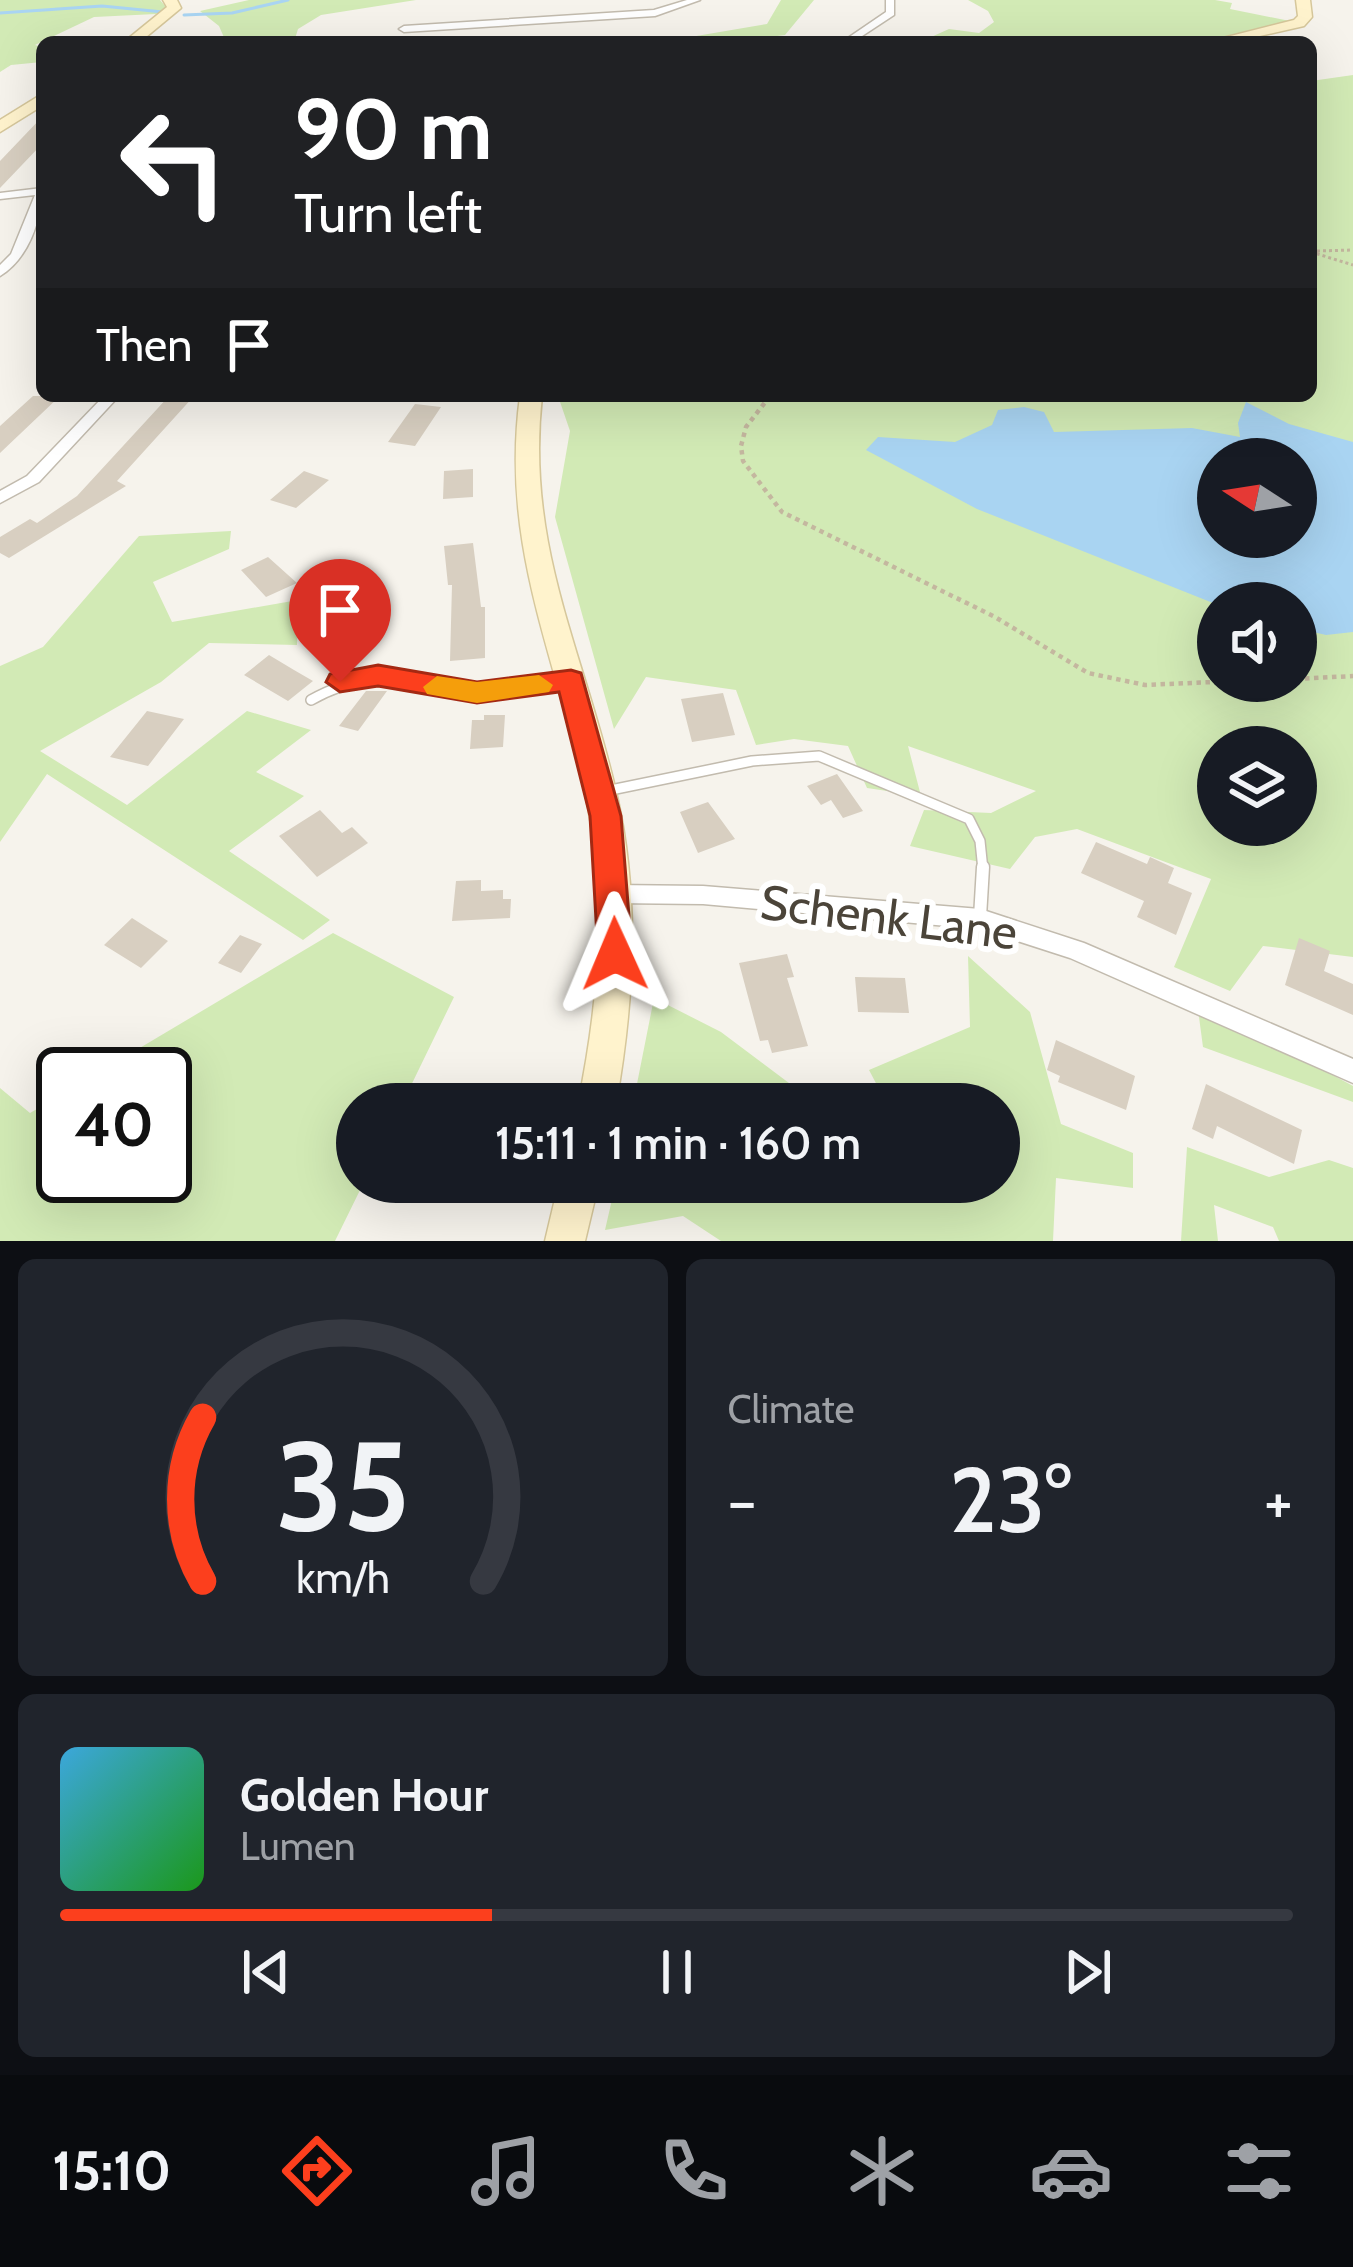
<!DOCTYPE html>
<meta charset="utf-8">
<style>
:root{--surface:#171b24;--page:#20242c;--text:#f1f3f6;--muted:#9ea1a6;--line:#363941;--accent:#fc3f1d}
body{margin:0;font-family:Cabin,sans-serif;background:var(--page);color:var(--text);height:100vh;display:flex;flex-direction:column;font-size:45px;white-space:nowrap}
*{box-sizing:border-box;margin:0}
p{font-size:39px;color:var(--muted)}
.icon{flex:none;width:66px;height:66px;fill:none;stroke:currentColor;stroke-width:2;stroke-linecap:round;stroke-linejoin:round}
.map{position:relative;height:1241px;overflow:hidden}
.details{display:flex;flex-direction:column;gap:18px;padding:18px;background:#0d0f14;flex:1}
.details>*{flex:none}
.banner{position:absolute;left:36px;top:36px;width:1281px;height:366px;border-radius:18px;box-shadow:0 12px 48px #0002;background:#202124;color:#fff;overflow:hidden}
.needle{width:78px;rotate:282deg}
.fabs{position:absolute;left:1197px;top:438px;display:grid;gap:24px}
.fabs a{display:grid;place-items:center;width:120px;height:120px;border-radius:50%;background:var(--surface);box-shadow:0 12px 48px #0002;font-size:60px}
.speed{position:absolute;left:36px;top:1047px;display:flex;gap:24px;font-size:60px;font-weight:700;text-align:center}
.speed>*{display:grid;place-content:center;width:156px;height:156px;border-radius:50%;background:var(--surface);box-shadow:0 12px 48px #0002;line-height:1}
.speed .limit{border:6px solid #111;border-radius:18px;background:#fff;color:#111}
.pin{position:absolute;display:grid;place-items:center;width:102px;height:102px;color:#fff;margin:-123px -51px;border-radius:50% 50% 50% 0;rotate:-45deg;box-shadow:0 0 12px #0007}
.pin .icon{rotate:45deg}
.me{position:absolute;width:132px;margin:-66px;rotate:359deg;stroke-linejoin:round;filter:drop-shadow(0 0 9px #0008)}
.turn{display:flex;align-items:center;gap:42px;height:252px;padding:0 60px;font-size:54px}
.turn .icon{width:156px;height:156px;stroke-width:2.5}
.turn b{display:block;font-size:84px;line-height:102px}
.then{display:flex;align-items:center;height:114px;padding:0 60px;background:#0003;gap:24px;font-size:45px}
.big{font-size:90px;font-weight:600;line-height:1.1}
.details .card{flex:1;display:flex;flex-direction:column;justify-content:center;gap:18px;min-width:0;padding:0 42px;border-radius:18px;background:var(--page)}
.details .dial{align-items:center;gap:0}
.dial svg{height:312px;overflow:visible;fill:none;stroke:var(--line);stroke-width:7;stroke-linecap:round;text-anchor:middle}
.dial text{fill:var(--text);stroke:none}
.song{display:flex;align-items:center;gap:36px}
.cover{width:144px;height:144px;border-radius:18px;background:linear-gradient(135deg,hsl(200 70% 55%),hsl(120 70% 35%))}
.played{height:12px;border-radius:6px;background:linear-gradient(90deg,var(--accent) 35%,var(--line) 35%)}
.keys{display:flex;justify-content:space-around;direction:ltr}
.heat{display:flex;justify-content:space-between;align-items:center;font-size:66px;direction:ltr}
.details .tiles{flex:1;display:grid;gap:18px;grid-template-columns:1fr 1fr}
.card:last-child{grid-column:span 2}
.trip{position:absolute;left:336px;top:1083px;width:684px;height:120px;border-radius:60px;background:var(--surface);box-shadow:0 12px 48px #0002;font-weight:600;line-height:120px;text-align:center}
.tabs{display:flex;height:192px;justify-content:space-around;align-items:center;background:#090b0e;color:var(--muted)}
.tabs .icon{width:84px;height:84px}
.tabs .on{color:var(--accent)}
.tabs b{font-size:54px;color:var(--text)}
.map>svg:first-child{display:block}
</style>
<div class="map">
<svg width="1353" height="1241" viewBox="0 0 1353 1241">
<rect width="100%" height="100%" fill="#f6f3ec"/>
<path fill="#d2eab5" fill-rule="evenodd" d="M0,0H160L166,7L156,14L94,17L35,45L42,47V62L11,65L0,72Z
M249,0H416L321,15L298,29L294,42H226L219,26L200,11Z
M781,0H814L785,35L732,42H661L767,24Z
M968,0H1215L1232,3L1230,9L1295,22L1204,42H920L949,29L979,33L994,22L988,11Z
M1353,75V957L1263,946L1230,991L1174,967L1211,879L1077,829L1035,837L1010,869L910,846L924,810L991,813L1036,791L908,746L921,796L867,788L848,746L794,739L756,745L736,690L646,677L614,729L555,517L570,431L558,396H1311V81ZM1218,459H1296V537H1218ZM1218,603H1296V681H1218ZM1218,747H1296V825H1218Z
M231,531L229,549L153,582L172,622L298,600L297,645L209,643L161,682L40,751L127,805L247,711L311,730L256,772L304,796L229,851L330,920L303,940L47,774L0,842V666L43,647L139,536Z
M333,933L454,997L402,1104H357V1182H364L335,1241H0V1088L30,1113L63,1094V1176H165V1074H96Z
M968,956L1030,1012L1061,1124L1133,1153V1188L1056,1178L1053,1241H721L683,1216L605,1230L616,1182H999V1104H887L869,1070L970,1027Z
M654,998L721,1032L817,1104H633Z
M1197,1002L1353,1086V1102L1203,1047Z
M1187,1147L1269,1177L1329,1160L1353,1168V1241H1279L1273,1227L1214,1205L1218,1241H1181Z"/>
<path fill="#a9d4f2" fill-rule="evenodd" d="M1246,402L1289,424L1353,442V632L1326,635L1296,628V603L1218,605L977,509L866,450L878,437L955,442L992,425L998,410L1024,407L1044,412L1054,432L1192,428L1240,437L1238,423ZM1218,459H1296V537H1218Z"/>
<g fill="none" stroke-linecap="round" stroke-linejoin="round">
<path stroke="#a9d4f2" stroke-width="3" d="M0,13L102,6L163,12
M184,15L232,13L288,0"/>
</g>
<path fill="#d8cfc1" d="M42,117V144L0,188V161Z
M33,396H60L0,453V426Z
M169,396H194L117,481L126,486L9,558L0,553V537L30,519L37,523L77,496Z
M415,404L441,407L415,446L388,442Z
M473,469V497L443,499L444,471Z
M304,471L329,480L296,508L270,500Z
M473,543L481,607H485V658L450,661L452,585H448L444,546Z
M268,557L297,583L266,597L241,570Z
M269,655L294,670L313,681L288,701L244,675Z
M366,691H387L358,731L339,726Z
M723,693L735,735L692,742L681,699Z
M147,711L184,719L148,766L110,757Z
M484,715H505L503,747L470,749L472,720H484Z
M837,774L863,811L843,818L831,800L821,805L807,786Z
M708,802L735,839L698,853L680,812Z
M320,810L342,833L352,827L368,843L317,877L279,836Z
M1096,842L1147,864L1150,857L1174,868L1168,883L1192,893L1176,935L1137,917L1144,901L1081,873Z
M481,880V891L503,890V899H511L510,918L452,921L456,881Z
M132,918L168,941L141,968L104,945Z
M240,935L262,944L241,973L218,963Z
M1299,938L1330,951L1324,971L1353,984V1015L1285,985Z
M787,954L794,977L787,978L808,1046L772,1053L768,1040L760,1041L739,963Z
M855,977L905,978L909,1013L858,1012Z
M1056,1040L1135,1076L1126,1110L1058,1082L1060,1076L1047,1070Z
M1206,1084L1302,1130L1294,1164L1217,1126L1213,1139L1192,1129Z"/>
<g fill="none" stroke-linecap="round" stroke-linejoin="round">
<defs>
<path id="lane-far1" d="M311,700C376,663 407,692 474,693C505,694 536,686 567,681
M606,791L752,761L819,756L969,819L980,841L983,870"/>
<path id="lane" d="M980,917L983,867"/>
<path id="street" d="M687,0H700L655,16L404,32L399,29L404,26L654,10Z
M886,0H894V15L853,42H842L886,12Z
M42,188C42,220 28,259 0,276V265L11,254L35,195L0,199V193Z
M104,396H119L39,482L0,503V491L27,476Z
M613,885L703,886L980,909L1084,943L1353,1059V1083L1070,958L980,929L703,904L613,903L605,901L602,894L605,887Z"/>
<path id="secondary" d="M163,0H177L181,8L140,42H124L167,7Z
M1296,0H1310L1312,17L1304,26L1233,42H1207L1294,20L1298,16Z
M42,94V106L0,132V120Z
M520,396H542C525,548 585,653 617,796C640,898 634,1002 616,1104H578C599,1001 608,896 585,793C555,652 500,546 520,396Z
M559,1182H599L585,1241H545Z"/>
</defs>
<use href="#lane-far1" stroke="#c2bbae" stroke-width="12"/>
<use href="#lane" stroke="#c2bbae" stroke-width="15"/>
<use href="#street" stroke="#c2bbae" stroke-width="3"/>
<use href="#secondary" stroke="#d6c79b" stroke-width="3"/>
<path stroke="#c4b79f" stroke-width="3" stroke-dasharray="3 3" stroke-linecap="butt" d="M1317,251L1353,250
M1311,252L1353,265"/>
<path stroke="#c4b79f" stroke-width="4.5" stroke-dasharray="4.5 4.5" stroke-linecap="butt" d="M770,396L746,427L741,446L743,461L782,512L995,617L1088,673L1145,685L1236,681
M1296,679L1353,676"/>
<use href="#lane-far1" stroke="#fff" stroke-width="9"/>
<use href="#lane" stroke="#fff" stroke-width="12"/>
<use href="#street" fill="#fff" fill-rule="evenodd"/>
<use href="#secondary" fill="#fff3cd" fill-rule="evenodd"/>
</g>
<path fill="#fc3f1d" stroke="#a42913" stroke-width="3" d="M378,665L477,682L571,670L581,673L621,816L632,954L627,964L615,969L603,964L598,954L590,816L559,692L477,703L378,686L340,692L326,682L330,674Z"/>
<path fill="#f59e0b" d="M539,675L553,685L549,692L477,703L427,694L423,687L437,676L477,682Z"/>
<g text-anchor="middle" stroke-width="12" stroke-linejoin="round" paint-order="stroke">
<g font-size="48" fill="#4b4439" stroke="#fff">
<text transform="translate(889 917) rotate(7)" y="17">Schenk Lane</text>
</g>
</g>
</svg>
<div class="fabs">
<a><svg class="needle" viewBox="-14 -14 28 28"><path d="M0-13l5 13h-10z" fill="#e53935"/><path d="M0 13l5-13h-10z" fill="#9ea1a6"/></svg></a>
<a><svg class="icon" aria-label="sound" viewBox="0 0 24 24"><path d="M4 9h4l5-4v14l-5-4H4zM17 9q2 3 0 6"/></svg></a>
<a><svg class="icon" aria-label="layers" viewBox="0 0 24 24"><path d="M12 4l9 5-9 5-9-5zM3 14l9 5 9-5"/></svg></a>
</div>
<div class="speed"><div class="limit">40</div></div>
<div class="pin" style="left:340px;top:682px;background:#d93025"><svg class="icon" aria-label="arrive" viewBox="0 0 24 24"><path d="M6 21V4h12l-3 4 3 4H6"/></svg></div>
<svg class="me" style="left:615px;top:954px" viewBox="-20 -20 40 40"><path d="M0-17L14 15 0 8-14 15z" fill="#fc3f1d" stroke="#fff" stroke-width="4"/></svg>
<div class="trip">15:11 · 1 min · 160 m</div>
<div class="banner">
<div class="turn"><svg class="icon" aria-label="left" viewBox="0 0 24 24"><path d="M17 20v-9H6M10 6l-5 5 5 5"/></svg><div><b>90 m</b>Turn left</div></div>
<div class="then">Then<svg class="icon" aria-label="arrive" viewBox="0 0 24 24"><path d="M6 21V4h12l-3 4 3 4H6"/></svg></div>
</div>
</div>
<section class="details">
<div class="tiles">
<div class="card dial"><svg viewBox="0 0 100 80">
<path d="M14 69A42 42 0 1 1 86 69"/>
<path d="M14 69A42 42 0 0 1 14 27" stroke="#fc3f1d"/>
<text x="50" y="56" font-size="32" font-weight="700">35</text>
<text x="50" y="72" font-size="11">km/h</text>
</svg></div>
<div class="card"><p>Climate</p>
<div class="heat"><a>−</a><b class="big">23°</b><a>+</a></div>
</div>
<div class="card">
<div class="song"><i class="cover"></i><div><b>Golden Hour</b><p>Lumen</p></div></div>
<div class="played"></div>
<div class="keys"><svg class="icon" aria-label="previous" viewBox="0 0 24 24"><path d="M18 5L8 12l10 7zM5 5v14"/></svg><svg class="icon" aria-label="pause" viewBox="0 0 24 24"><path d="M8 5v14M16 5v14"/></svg><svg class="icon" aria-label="next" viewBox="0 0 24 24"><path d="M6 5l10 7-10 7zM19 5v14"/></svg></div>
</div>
</div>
</section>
<nav class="tabs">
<b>15:10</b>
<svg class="icon on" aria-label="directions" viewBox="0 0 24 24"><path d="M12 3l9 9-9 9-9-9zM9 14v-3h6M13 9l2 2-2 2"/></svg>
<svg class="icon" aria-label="music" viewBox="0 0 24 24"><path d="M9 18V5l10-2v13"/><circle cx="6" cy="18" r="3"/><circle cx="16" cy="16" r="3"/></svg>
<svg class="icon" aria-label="phone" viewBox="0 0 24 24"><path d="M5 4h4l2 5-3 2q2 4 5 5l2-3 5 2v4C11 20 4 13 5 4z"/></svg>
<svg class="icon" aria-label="climate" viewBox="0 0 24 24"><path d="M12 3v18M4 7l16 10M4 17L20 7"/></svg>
<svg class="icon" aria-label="car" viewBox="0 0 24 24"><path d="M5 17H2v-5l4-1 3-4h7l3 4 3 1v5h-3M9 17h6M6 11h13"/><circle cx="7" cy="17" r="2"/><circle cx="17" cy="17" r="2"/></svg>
<svg class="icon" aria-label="filters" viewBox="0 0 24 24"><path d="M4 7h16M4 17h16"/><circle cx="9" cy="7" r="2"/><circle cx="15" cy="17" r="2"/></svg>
</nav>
